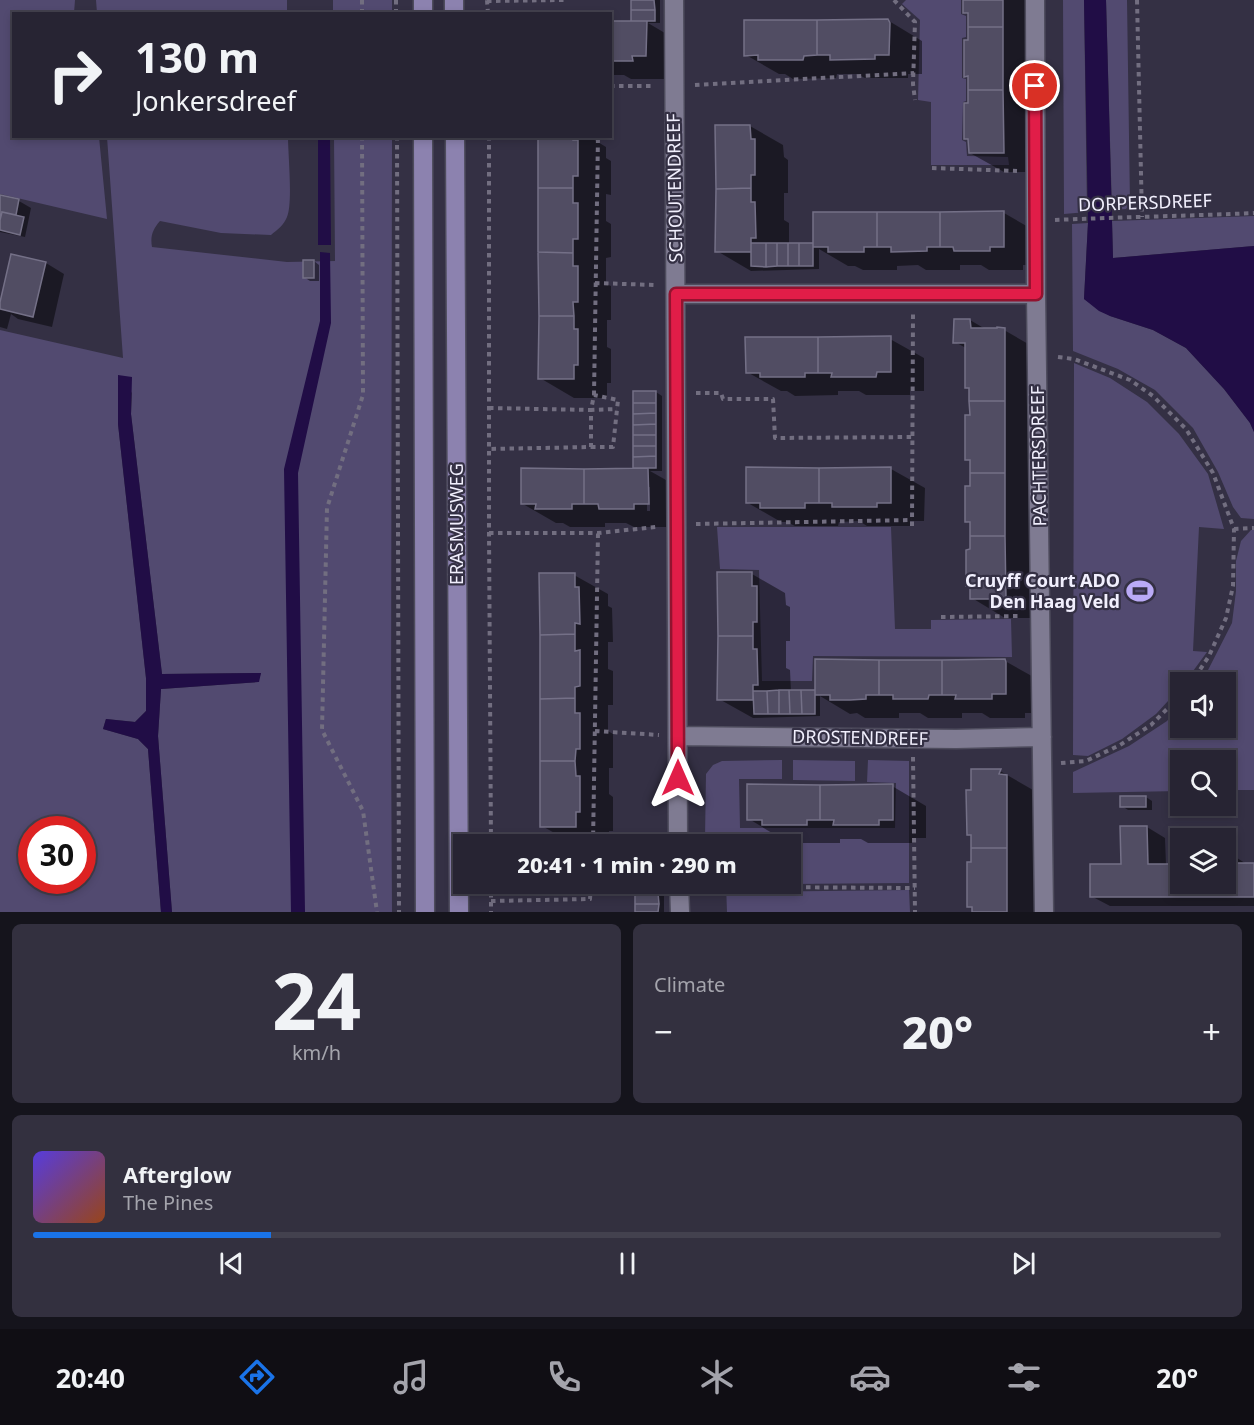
<!DOCTYPE html>
<meta charset="utf-8">
<style>
:root{--surface:#272433;--page:#33303f;--text:#f1f3f6;--muted:#a4a4ac;--line:#43414e;--accent:#1a73e8}
body{margin:0;font-family:"Noto Sans",sans-serif;background:var(--page);color:var(--text);height:100vh;display:flex;flex-direction:column;font-size:22px;white-space:nowrap}
*{box-sizing:border-box;margin:0}
p{font-size:20px;color:var(--muted)}
.icon{flex:none;width:33px;height:33px;fill:none;stroke:currentColor;stroke-width:2;stroke-linecap:round;stroke-linejoin:round}
.map{position:relative;height:912px;overflow:hidden}
.drawer{display:flex;flex-direction:column;gap:12px;padding:12px;background:#15141c;flex:1}
.drawer>*{flex:none}
.top-card{position:absolute;left:12px;top:12px;width:600px;height:126px;border-radius:0px;box-shadow:0 3px 9px #0003,0 0 0 2px var(--line);background:#272433;color:var(--text);overflow:hidden}
.tools{position:absolute;left:1170px;top:672px;display:grid;gap:12px}
.tools a{display:grid;place-items:center;width:66px;height:66px;border-radius:0px;background:var(--surface);box-shadow:0 3px 9px #0003,0 0 0 2px var(--line);font-size:30px}
.speed{position:absolute;left:18px;top:816px;display:flex;gap:12px;font-size:30px;font-weight:700;text-align:center}
.speed>*{display:grid;place-content:center;width:78px;height:78px;border-radius:50%;background:var(--surface);box-shadow:0 3px 9px #0003,0 0 0 2px var(--line);line-height:1}
.speed .limit{border:9px solid #d22;background:#fff;color:#111}
.pin{position:absolute;display:grid;place-items:center;width:51px;height:51px;color:#fff;margin:-26px;border:3px solid #fff;border-radius:50%;box-shadow:0 2px 6px #0007}
.me{position:absolute;width:66px;margin:-33px;rotate:0deg;stroke-linejoin:round;filter:drop-shadow(0 0 4px #0008)}
.turn{display:flex;align-items:center;gap:21px;height:126px;padding:0 24px;font-size:27px}
.turn .icon{width:78px;height:78px;stroke-width:2.5}
.turn b{display:block;font-size:42px;line-height:51px}
.big{font-size:45px;font-weight:800;line-height:1.1}
.drawer .widget{flex:1;display:flex;flex-direction:column;justify-content:center;gap:9px;min-width:0;padding:0 21px;border-radius:9px;background:var(--page)}
.drawer .dial{align-items:center;gap:0}
.dial b{font-size:78px;line-height:1}
.song{display:flex;align-items:center;gap:18px}
.cover{width:72px;height:72px;border-radius:9px;background:linear-gradient(135deg,hsl(250 70% 55%),hsl(20 70% 35%))}
.played{height:6px;border-radius:3px;background:linear-gradient(90deg,var(--accent) 20%,var(--line) 20%)}
.keys{display:flex;justify-content:space-around;direction:ltr}
.heat{display:flex;justify-content:space-between;align-items:center;font-size:33px;direction:ltr}
.drawer .tiles{flex:1;display:grid;gap:12px;grid-template-columns:1fr 1fr}
.widget:last-child{grid-column:span 2}
.trip{position:absolute;left:453px;top:834px;width:348px;height:60px;border-radius:0px;background:var(--surface);box-shadow:0 3px 9px #0003,0 0 0 2px var(--line);font-weight:800;line-height:60px;text-align:center}
.dock{display:flex;height:96px;justify-content:space-around;align-items:center;background:#100e14;color:var(--muted)}
.dock .icon{width:42px;height:42px}
.dock .current{color:var(--accent)}
.dock b{font-size:27px;color:var(--text)}
.map>svg:first-child{display:block}
</style>
<div class="map">
<svg width="1254" height="912" viewBox="0 0 1254 912">
<rect width="100%" height="100%" fill="#343044"/>
<path fill="#524a70" fill-rule="evenodd" d="M0,0H75L74,13L14,14V136L99,137L107,219L0,194Z
M96,0H287V13H97Z
M333,0H392V13H333Z
M906,0H961V14L966,16V37L962,38V78L966,79V101L963,102L962,140L966,142L967,156L1008,157L1009,165H931V102L918,100L920,20L902,4Z
M1063,0H1084L1087,212L1064,214Z
M1106,0H1127L1130,204L1126,209L1112,210Z
M107,137H288C288,155 293,203 287,217C284,225 277,230 271,235L221,233L160,221C153,229 150,236 152,247L287,262L335,261L334,137H392L391,731L392,912H172L158,736L161,689L258,682L261,673L162,674L131,414L132,393L118,375V424L146,678V711L135,722L106,719L103,729L138,739L148,749L161,912H0V330L123,358ZM32,830H82V880H32Z
M1254,216V246L1113,258L1112,221Z
M1088,223L1084,299L1110,316L1153,330L1186,348L1224,389L1250,423L1254,432V519L1241,518L1233,507L1218,472L1193,428L1155,390L1118,369L1073,351L1072,224Z
M1074,363L1110,378L1147,402L1179,434L1208,474L1224,529L1199,527L1193,651L1207,652L1185,682H1180V688L1156,714L1122,739L1088,756L1073,755Z
M717,527H891L895,629H931V620L1011,619L1012,657L813,656L812,681H762L759,570L720,569Z
M1251,530H1254V790H1226V760H1180V791L1073,793V772L1129,746L1167,721L1180,705V728H1226V682H1199L1206,674L1232,623L1236,591V561L1241,541Z
M782,760V779H739L740,828H895L896,783L867,782L868,760L909,761V883L783,884H790V844H780V838H705L706,774L713,765L722,761Z
M793,760L855,761V781L793,780Z
M726,884H749L750,892L909,890L910,912H727Z"/>
<path fill="#210d46" d="M1084,0H1106L1113,258L1254,246V432L1250,423L1224,389L1186,348L1153,330L1110,316L1099,311L1084,299L1088,223Z
M318,137H330L331,245H318Z
M320,252L330,253L331,323L298,473L305,912H291L284,469L320,321Z
M118,375L132,377L131,414L162,674L261,673L259,682L161,689L158,736L172,912H161L148,749L138,739L103,729L106,719L135,722L146,711V678L118,424Z"/>
<path fill="#0007" fill-rule="evenodd" d="M633,0H660V23H648L680,42L666,79H631L624,75H610V23H633Z
M965,0H1036L1037,172H1004L970,153V141L965,138L970,105V78L965,76L970,42L969,15L965,13Z
M889,21L922,41V74H908V78H865L857,74H837L836,78L793,79L785,74H779L746,55Z
M750,126L783,145L784,157L788,160V193H784V220L789,223V244H815L1004,213L1037,232V265H1023V270H989L981,265H960V270H926L918,265L897,266V270H863L855,266H848L819,249V269L751,271L717,251Z
M539,136H588L606,147V158L611,161V195L606,194V221L611,224V257L606,258V284L611,286V320H607V347L611,349V383H607V398H574L540,378Z
M0,196L19,201L31,208L25,237L0,232Z
M314,261L319,265V281H310L304,277Z
M46,263L64,274L52,327L18,319L11,314L7,329L0,327V307Z
M970,320L987,330H1004L1037,349L1039,618H1005L972,598V587L967,585L972,551L971,524L967,522L971,488V461L967,459L971,416V389L966,387V348L955,342Z
M890,339L924,358V391H910V395H866L859,391H838V395L795,396L787,391H781L747,372Z
M634,392H656L662,396V471H650L682,489V522H667L668,527H634L626,523H605V527H570L563,523H556L523,504L634,470ZM647,487H650V511H647Z
M891,469L925,488L924,521H910V526H867L859,521L839,522L838,526H795L787,522H781L748,503L747,470Z
M752,574L785,593L786,605L790,607V641H786V668L790,670L791,692H815L1005,661L1039,680V713H1025V718H990L982,713H962V718H928L920,713H899V718H865L857,713L850,714L820,696V716L753,718L719,699Z
M574,575L608,594V606L612,608L613,642H608V669L613,671V705H608V731L613,734V768H609V794L613,797V831H609V844H574L542,826Z
M1000,771L1033,790V792L1039,796L1040,912H973V908L969,906L973,863V837L968,834L972,791Z
M892,786L926,806V838H912V843H868L861,839H840V843H797L789,839H782L749,819Z
M1146,797L1152,801V810H1128L1122,806Z
M1147,827L1165,838L1166,865H1180V884H1226V858L1234,856L1248,865H1254V906H1110L1091,896L1123,865Z
M636,834H655L661,837V844H636Z
M599,884H615V886H604Z
M636,884H664V912H636Z"/>
<path fill="#514d63" stroke="#747087" stroke-width="1.5" d="M631,0H654L655,10H631Z
M963,0H1003V27H968V13H963Z
M631,10H655V21H631Z
M888,19L890,23L889,55H875V59L830,60V55H817V20Z
M744,20H817V55L804,56L803,60H758V55L744,56Z
M610,21H647L646,56H632L633,61H610Z
M968,27H1003V90H968V76L964,77V40H968Z
M968,90H1003L1004,153H969L968,139H964V103H968Z
M715,125H750L751,139H755V175H751V188L716,189Z
M538,136H573V140H578V176H573V188H538Z
M538,188H573V203H578V239H573V253L538,252Z
M751,188V202H755L756,238H751V252H715L716,189Z
M0,195L19,199L16,215L2,212L0,220Z
M1003,211H1004V247H990V251H954L953,247H940V212Z
M2,212L24,217L20,235L0,230V220Z
M813,212H877V247H864V252H828V247H813Z
M877,212H940V247H927V251L891,252V247H877Z
M751,243H766V267L751,266Z
M766,243H777V266L766,267Z
M777,243H788V266H777Z
M788,243H799V266H788Z
M799,243H813V266H799Z
M538,252L573,253V266H578V302H573L574,316H539Z
M11,254L46,262L33,317L0,309V302Z
M303,260H314V278H303Z
M539,316H574V329H578V365H574V379H538Z
M954,319H970L971,328H997V327L1005,328V401H969V388H965V343H953Z
M890,336H891V372H877L876,377H831L832,373H818V337Z
M745,337H818V373H805V377H760V373H746Z
M633,391H656V403H633Z
M969,401H1005V473H970V460H965V415H970Z
M633,403H656V413L633,414Z
M656,413V424L633,425V414Z
M656,424V435H633V425Z
M633,435H656V446H633Z
M633,446H656V456L633,457Z
M656,456V468H633V457Z
M746,467L819,468V503H805V508H760V503H746Z
M891,467V503H877V507H832V503H819V468Z
M521,468L584,469V504H572V509H535L536,504H521Z
M648,468L649,504H634V509H599L598,504H584V469Z
M970,473H1005V536H970V522H965V486H970Z
M970,536H1005L1006,599H970V585L966,586V550L970,549Z
M717,572H752V586H757V622H753V636H718Z
M539,573H575V587H579L580,624L575,623V634L540,635Z
M575,634V651L580,650V686L575,687V698L540,699V635Z
M718,636H753V649H757L758,685H753V700H717Z
M815,659L879,660V695H866V699L850,700H830V695H815Z
M1005,659L1006,662V694H992V699H955L956,695H942V660Z
M879,660H942V695H929L928,699H893V695H879Z
M779,690H789L790,714H779Z
M779,690V714H768L767,691Z
M789,690H801L802,714H790Z
M801,690H815V714H802Z
M753,691H767L768,714H754Z
M575,698V713H580V749H576L575,761H540V699Z
M540,761H575L576,776H580V812H576V827H540Z
M971,769H1001L999,774L1007,775V848H971V835H967L966,790H971Z
M747,784L820,785V820H807V825H762V820H747Z
M892,784H893V820H879V825H833L834,820H820V785Z
M1120,796H1146V807H1120Z
M1120,826H1147L1148,864H1180V884H1226V856L1234,855V863H1254V897H1090V864H1121Z
M635,833H656L655,844H635Z
M971,848H1007V912H972V907H967V862H971Z
M635,884H658V893H635Z
M635,893H658L659,904H635Z
M635,904H659L658,912H635Z"/>
<g fill="none" stroke-linecap="round" stroke-linejoin="round">
<defs>
<path id="street" d="M674,0L678,844
M1035,0L1036,294L1044,912
M676,294H1036
M678,736L956,739L1042,737
M679,884L680,912"/>
<path id="secondary" d="M423,0V14
M454,0V14
M423,136L425,912
M455,136L459,912"/>
</defs>
<use href="#street" stroke="#4e4c5d" stroke-width="21"/>
<use href="#secondary" stroke="#4e4c5d" stroke-width="21"/>
<path stroke="#726e80" stroke-width="4" stroke-dasharray="4.5 4.5" stroke-linecap="butt" d="M362,0V14
M396,0V14
M487,0L488,14
M894,0L915,22L913,84L915,100
M1137,0L1142,217
M487,1L564,0
M695,85L914,73
M610,86H655
M362,136L363,395L327,508L322,730L363,811L377,912
M397,136L399,912
M489,136V533L491,844
M932,168L1017,171
M1055,220C1121,217 1188,216 1254,213
M595,283L655,285
M1058,357L1074,359L1130,380L1153,396L1186,429L1213,473L1234,529L1233,586L1226,618L1209,656L1192,682
M696,393H721L723,399H773L775,438L912,437
M594,395L598,136
M489,408L591,410V447L489,449
M591,447H613L618,400L594,395L591,410L617,409
M696,524L912,520
M912,526L913,314
M1234,529L1254,528
M489,533H598L656,527
M941,617L1021,616
M595,731L659,735
M913,757L915,912
M1061,763L1086,761L1120,745L1151,725L1180,696
M697,842H753
M593,844L598,533
M753,844V842H778V844
M491,884V912
M755,884V887L915,888
M491,901L590,899L591,884"/>
<use href="#street" stroke="#7f7b92" stroke-width="18"/>
<use href="#secondary" stroke="#8c82af" stroke-width="18"/>
</g>
<g fill="none" stroke-linecap="round" stroke-linejoin="round">
<defs>
<path id="route" d="M678,778L676,294H1036L1035,86"/>
</defs>
<use href="#route" stroke="#92132f" stroke-width="15"/>
<use href="#route" stroke="#e11d48" stroke-width="10"/>
</g>
<defs>
<symbol id="stadium-bare" viewBox="-9 -9 18 18"><path d="M0-5a6.5 5 0 1 0 0 10a6.5 5 0 1 0 0-10ZM-3.5-1.8h7v3.6h-7Z" fill="#baaaf6" stroke="#343044" stroke-width="2.5" paint-order="stroke"/></symbol>
</defs>
<g fill-rule="evenodd">
<use href="#stadium-bare" x="1121" y="572" width="38" height="38"/>
</g>
<g text-anchor="middle" stroke-width="4.5" stroke-linejoin="round" paint-order="stroke">
<g font-size="18" fill="#f1effd" stroke="#343044">
<text transform="translate(675 188) rotate(-91)" y="6">SCHOUTENDREEF</text>
<text transform="translate(1145 203) rotate(-2)" y="6">DORPERSDREEF</text>
<text transform="translate(1039 456) rotate(-91)" y="6">PACHTERSDREEF</text>
<text transform="translate(457 524) rotate(-90)" y="6">ERASMUSWEG</text>
<text transform="translate(860 738) rotate(1)" y="6">DROSTENDREEF</text>
</g>
<g font-size="18" font-weight="bold" fill="#f1effd" stroke="#343044" text-anchor="end">
<text x="1120" y="587">Cruyff Court ADO<tspan x="1120" dy="21">Den Haag Veld</tspan></text>
</g>
</g>
</svg>
<div class="tools">
<a><svg class="icon" aria-label="sound" viewBox="0 0 24 24"><path d="M4 9h4l5-4v14l-5-4H4zM17 9q2 3 0 6"/></svg></a>
<a><svg class="icon" aria-label="search" viewBox="0 0 24 24"><circle cx="10" cy="10" r="6"/><path d="M15 15l6 6"/></svg></a>
<a><svg class="icon" aria-label="layers" viewBox="0 0 24 24"><path d="M12 4l9 5-9 5-9-5zM3 14l9 5 9-5"/></svg></a>
</div>
<div class="speed"><div class="limit">30</div></div>
<div class="pin" style="left:1035px;top:86px;background:#d93025"><svg class="icon" aria-label="arrive" viewBox="0 0 24 24"><path d="M6 21V4h12l-3 4 3 4H6"/></svg></div>
<svg class="me" style="left:678px;top:778px" viewBox="-20 -20 40 40"><path d="M0-17L14 15 0 8-14 15z" fill="#e11d48" stroke="#fff" stroke-width="4"/></svg>
<div class="trip">20:41 · 1 min · 290 m</div>
<div class="top-card">
<div class="turn"><svg class="icon" aria-label="right" viewBox="0 0 24 24"><path d="M7 20v-9h11M14 6l5 5-5 5"/></svg><div><b>130 m</b>Jonkersdreef</div></div>
</div>
</div>
<section class="drawer">
<div class="tiles">
<div class="widget dial"><b>24</b><p>km/h</p></div>
<div class="widget"><p>Climate</p>
<div class="heat"><a>−</a><b class="big">20°</b><a>+</a></div>
</div>
<div class="widget">
<div class="song"><i class="cover"></i><div><b>Afterglow</b><p>The Pines</p></div></div>
<div class="played"></div>
<div class="keys"><svg class="icon" aria-label="previous" viewBox="0 0 24 24"><path d="M18 5L8 12l10 7zM5 5v14"/></svg><svg class="icon" aria-label="pause" viewBox="0 0 24 24"><path d="M8 5v14M16 5v14"/></svg><svg class="icon" aria-label="next" viewBox="0 0 24 24"><path d="M6 5l10 7-10 7zM19 5v14"/></svg></div>
</div>
</div>
</section>
<nav class="dock">
<b>20:40</b>
<svg class="icon current" aria-label="directions" viewBox="0 0 24 24"><path d="M12 3l9 9-9 9-9-9zM9 14v-3h6M13 9l2 2-2 2"/></svg>
<svg class="icon" aria-label="music" viewBox="0 0 24 24"><path d="M9 18V5l10-2v13"/><circle cx="6" cy="18" r="3"/><circle cx="16" cy="16" r="3"/></svg>
<svg class="icon" aria-label="phone" viewBox="0 0 24 24"><path d="M5 4h4l2 5-3 2q2 4 5 5l2-3 5 2v4C11 20 4 13 5 4z"/></svg>
<svg class="icon" aria-label="climate" viewBox="0 0 24 24"><path d="M12 3v18M4 7l16 10M4 17L20 7"/></svg>
<svg class="icon" aria-label="car" viewBox="0 0 24 24"><path d="M5 17H2v-5l4-1 3-4h7l3 4 3 1v5h-3M9 17h6M6 11h13"/><circle cx="7" cy="17" r="2"/><circle cx="17" cy="17" r="2"/></svg>
<svg class="icon" aria-label="filters" viewBox="0 0 24 24"><path d="M4 7h16M4 17h16"/><circle cx="9" cy="7" r="2"/><circle cx="15" cy="17" r="2"/></svg>
<b>20°</b>
</nav>
